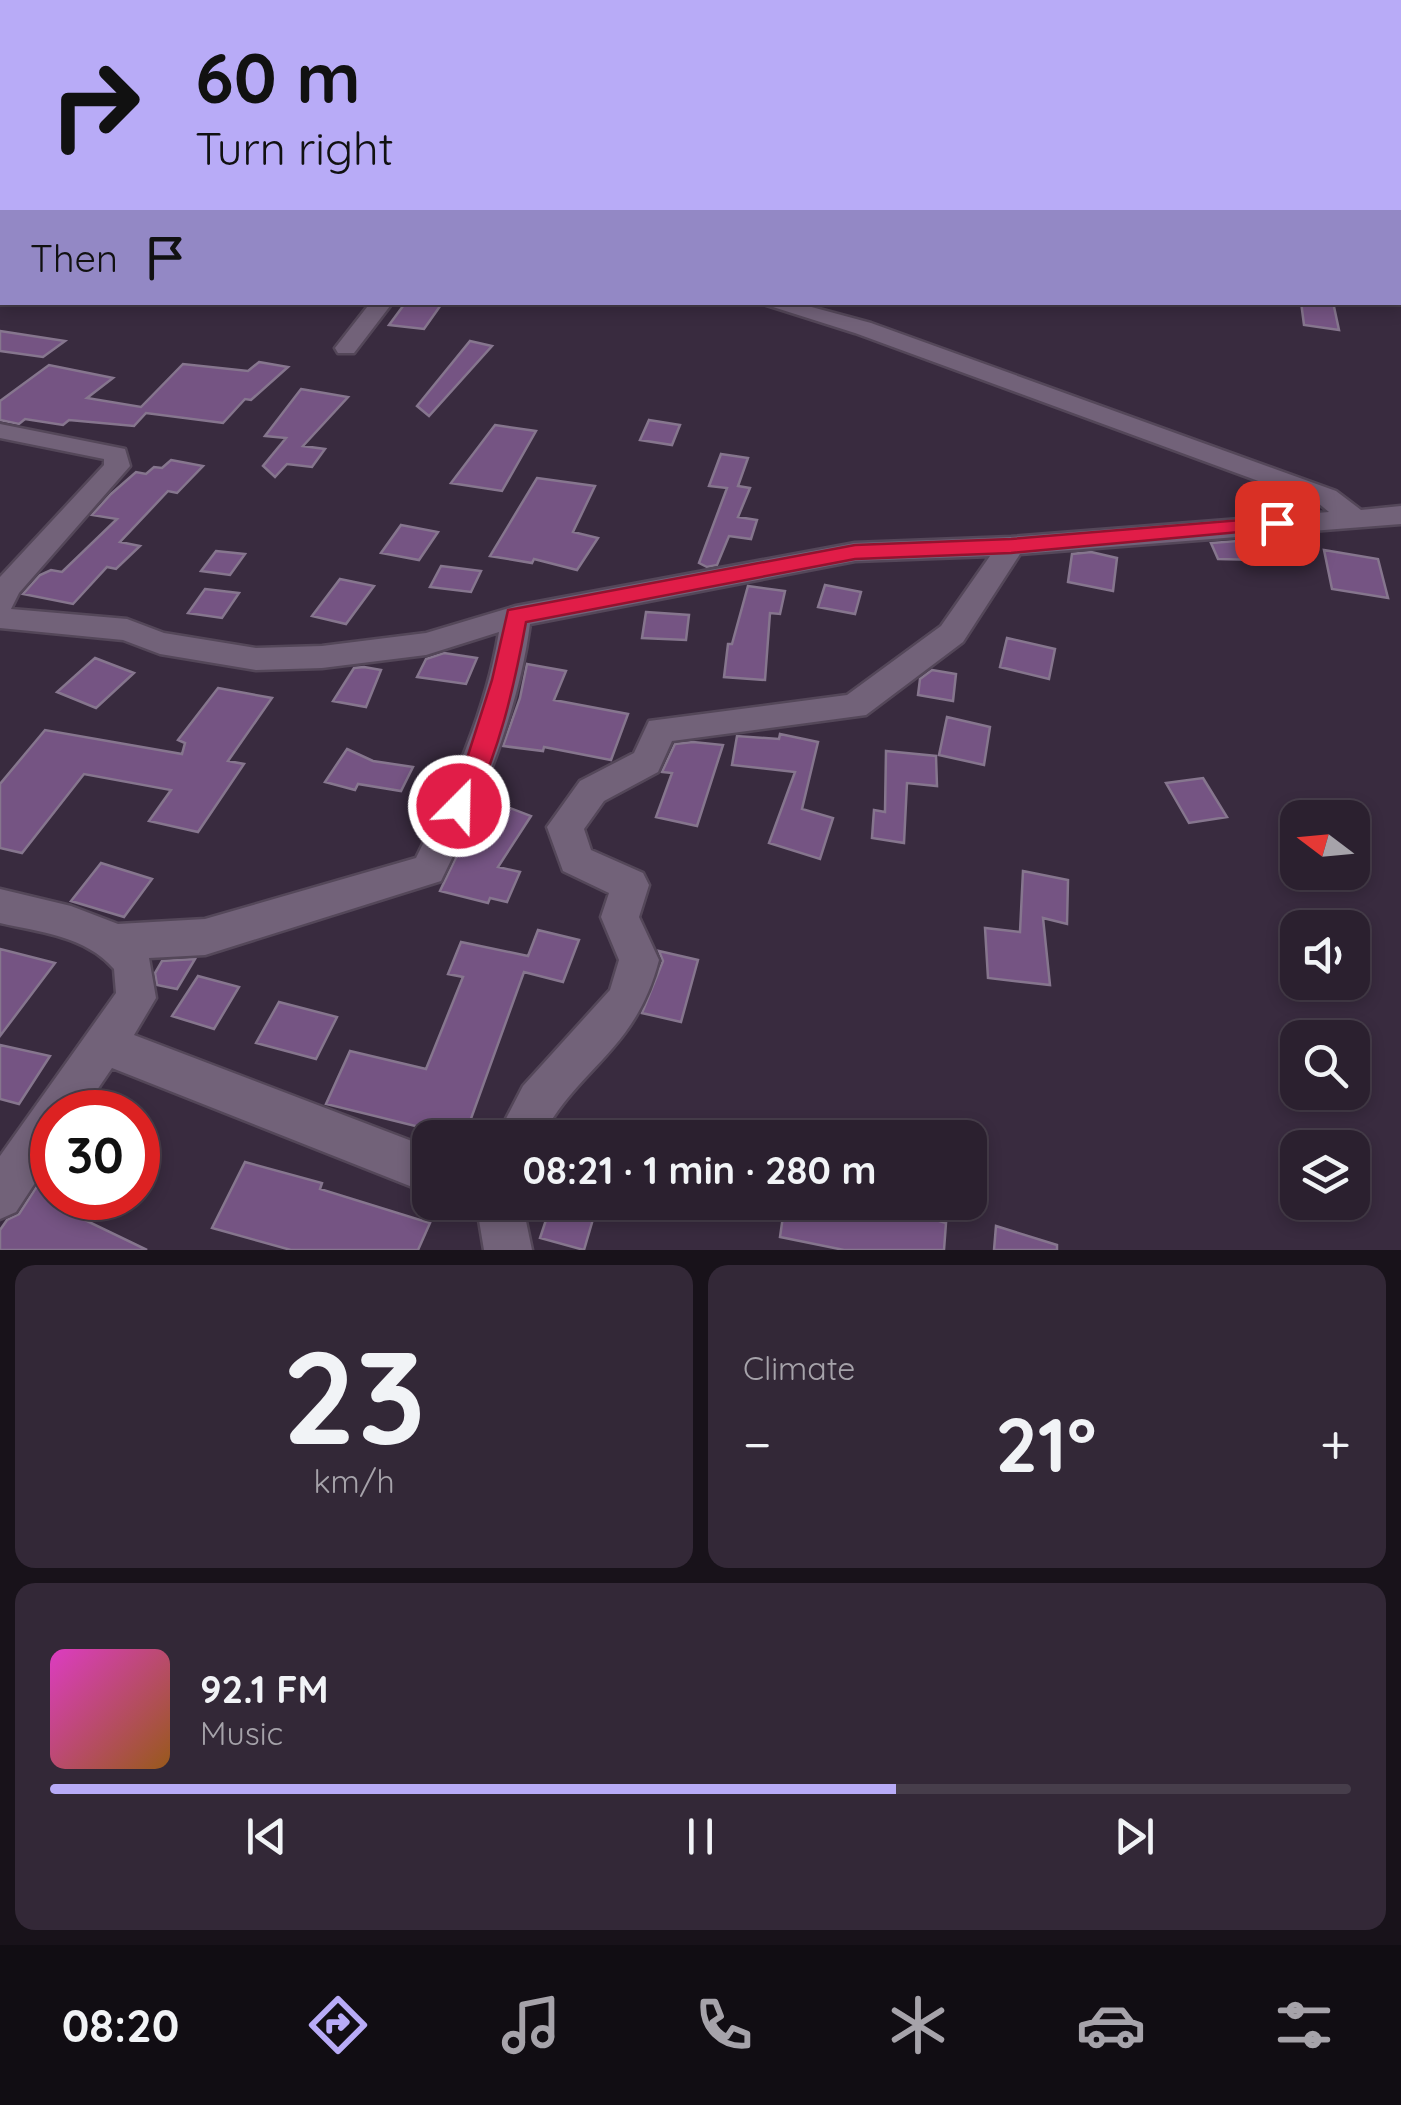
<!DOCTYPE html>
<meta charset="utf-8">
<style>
:root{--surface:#2b202f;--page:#332837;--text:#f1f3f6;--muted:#a6a3aa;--line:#473e4b;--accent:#b8abf7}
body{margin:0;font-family:Quicksand,sans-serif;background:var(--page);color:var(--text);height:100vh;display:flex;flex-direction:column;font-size:38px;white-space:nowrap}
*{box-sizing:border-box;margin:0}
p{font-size:32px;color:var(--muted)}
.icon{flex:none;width:55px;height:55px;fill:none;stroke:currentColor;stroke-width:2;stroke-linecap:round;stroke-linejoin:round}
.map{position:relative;height:1250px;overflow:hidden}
.side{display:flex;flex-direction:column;gap:15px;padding:15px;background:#18121a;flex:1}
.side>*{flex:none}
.top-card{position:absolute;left:0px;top:0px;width:1402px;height:305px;box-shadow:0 5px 15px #0003,0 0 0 2px var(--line);background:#b8abf7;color:#111;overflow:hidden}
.needle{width:65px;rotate:286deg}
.buttons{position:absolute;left:1280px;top:800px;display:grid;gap:20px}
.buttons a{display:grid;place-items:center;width:90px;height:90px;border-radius:20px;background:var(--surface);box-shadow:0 5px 15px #0003,0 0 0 2px var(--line);font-size:50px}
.speed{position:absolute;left:30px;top:1090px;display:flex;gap:20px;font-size:50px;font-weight:700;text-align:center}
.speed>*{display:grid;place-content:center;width:130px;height:130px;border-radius:50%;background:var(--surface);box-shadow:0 5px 15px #0003,0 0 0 2px var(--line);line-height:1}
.speed .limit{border:15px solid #d22;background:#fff;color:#111}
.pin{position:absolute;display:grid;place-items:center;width:85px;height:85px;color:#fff;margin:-42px;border-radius:20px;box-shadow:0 5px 15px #0006}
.me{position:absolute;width:110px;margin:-55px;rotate:23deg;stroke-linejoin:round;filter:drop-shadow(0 0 8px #0008)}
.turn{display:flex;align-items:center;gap:35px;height:210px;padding:0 30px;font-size:45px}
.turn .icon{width:130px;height:130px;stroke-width:2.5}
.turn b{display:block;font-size:70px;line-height:85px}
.then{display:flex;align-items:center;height:95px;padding:0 30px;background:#0003;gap:20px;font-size:38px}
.big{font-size:75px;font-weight:700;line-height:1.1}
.side .widget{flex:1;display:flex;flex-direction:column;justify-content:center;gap:15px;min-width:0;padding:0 35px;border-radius:20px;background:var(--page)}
.side .dial{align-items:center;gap:0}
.dial b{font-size:130px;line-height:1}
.song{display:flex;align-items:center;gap:30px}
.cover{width:120px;height:120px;border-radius:15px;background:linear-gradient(135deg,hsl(310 70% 55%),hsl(30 70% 35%))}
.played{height:10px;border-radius:5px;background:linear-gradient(90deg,var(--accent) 65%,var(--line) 65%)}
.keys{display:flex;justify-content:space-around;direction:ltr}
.heat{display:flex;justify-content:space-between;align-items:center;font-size:55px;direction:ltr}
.side .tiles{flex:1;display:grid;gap:15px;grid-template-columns:1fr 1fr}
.widget:last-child{grid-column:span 2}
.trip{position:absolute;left:412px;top:1120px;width:575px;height:100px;border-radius:20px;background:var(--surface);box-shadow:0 5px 15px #0003,0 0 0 2px var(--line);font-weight:700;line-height:100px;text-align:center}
.tab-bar{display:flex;height:160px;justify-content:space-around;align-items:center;background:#110d13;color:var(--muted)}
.tab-bar .icon{width:70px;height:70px}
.tab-bar .selected{color:var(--accent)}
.tab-bar b{font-size:45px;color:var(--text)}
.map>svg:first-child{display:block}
</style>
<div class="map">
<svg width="1401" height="1250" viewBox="0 0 1401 1250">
<rect width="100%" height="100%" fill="#392b3f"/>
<path fill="#755483" stroke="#86768e" stroke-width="2.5" d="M406,302H443L424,329L389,325Z
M1301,302H1333L1339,330L1304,325Z
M0,331L65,341L43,357L0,351Z
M470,341L492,346L429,416L417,406Z
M259,362L288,367L251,400L245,399L223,423L146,413L134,426L69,420L63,425L25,419L19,424L0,420V401L49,365L113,378L87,398L141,407L183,364L248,371Z
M301,389L348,397L303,446L325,449L312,467L287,464L275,477L263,466L286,438L265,436Z
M649,420L680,425L672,445L640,440Z
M495,425L536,431L502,491L451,483Z
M721,454L748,458L738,486L750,488L738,517L757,520L751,539L729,536L717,565L707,567L699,563L727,488L709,486Z
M171,460L203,466L177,493L168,491L120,542L140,546L116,569L107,567L73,604L23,594L40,575L51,570L62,572L117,519L92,515L111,494L136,472L146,474L154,467L162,468Z
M537,478L595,486L573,532L598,538L577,570L534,559L532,563L490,556Z
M401,525L438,532L419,560L381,553Z
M1250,540L1260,560L1218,559L1211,543Z
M1324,550L1378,559L1388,598L1332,589Z
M216,551L245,554L230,575L201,571Z
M1091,552L1117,558L1113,591L1068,582L1072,554Z
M441,566L481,571L471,592L430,587Z
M340,579L374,586L346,624L312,616Z
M825,585L861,592L855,614L818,607Z
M748,586L785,591L780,614L770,613L765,680L724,677L728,644H732Z
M205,589L239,593L222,618L188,613Z
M646,612L689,615L686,640L642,638Z
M1007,638L1055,649L1049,679L1000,667Z
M444,653L477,658L466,684L417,677L426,659Z
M95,658L134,673L96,708L57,692Z
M527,664L566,671L554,700L628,714L611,760L544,747L543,751L503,746L520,698Z
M364,667L381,670L366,707L333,701L354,668Z
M932,670L956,674L953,701L918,695L920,679Z
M218,688L272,698L228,761L244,764L198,832L149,821L171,790L84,774L22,853L0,848V784L45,730L182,754L185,743L178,740Z
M947,717L990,727L984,765L939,755Z
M780,734L818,742L802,809L833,818L820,859L769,843L795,772L732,765L737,736L779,739Z
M693,742L723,745L697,826L656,817L672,773L662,772L675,744Z
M347,749L373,761L413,767L401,791L358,784L355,790L325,782Z
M886,751L936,756L937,786L907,783L904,843L872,838L874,810L885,812Z
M1203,778L1227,817L1189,823L1166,783Z
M489,800L531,816L498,867L520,872L507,902L490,898L488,903L440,891L470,828Z
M101,863L152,879L124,917L71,901Z
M1023,871L1068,880L1067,924L1043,918L1050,985L988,978L985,928L1020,932Z
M538,930L579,940L563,982L524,972L464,1138L326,1104L350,1051L426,1069L463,977L448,974L461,942L528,956Z
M0,949L55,963L0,1036Z
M659,951L698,960L681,1022L642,1013L663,961Z
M195,959L177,989L157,985L155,973L162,961Z
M198,976L239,987L214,1029L172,1016Z
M279,1002L337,1017L316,1059L256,1043Z
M0,1045L50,1056L19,1104L0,1099Z
M245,1162L322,1183L320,1189L430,1223L418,1250H291L212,1228Z
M52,1163V1198H72L64,1210L147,1250H0V1230L7,1220L19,1214Z
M552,1202H598L584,1250L540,1238Z
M785,1202H876L946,1223L944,1250H844L780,1237Z
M996,1226L1057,1245V1250H994Z"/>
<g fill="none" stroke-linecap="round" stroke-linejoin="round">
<defs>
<path id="minor" d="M1177,0H1190L1191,2H1178Z
M1400,24H1401V32H1400Z
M1400,68H1401V76H1400Z
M0,129L2,130V140L0,139Z
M1400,147H1401V157H1400Z
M0,215L2,216V228L0,227Z
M371,302H393L354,353H338L335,348Z
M757,302H793L871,323L1336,491L1361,510L1401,506V524L1020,554L963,642L866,715L672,741L658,772L604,801L584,829L591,850L643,873L649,885L639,917L659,960C635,1052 580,1065 541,1138H496L523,1086L610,990L619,960L601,917L609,893L563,871L547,827L580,781L634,753L649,721L847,695L941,626L990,556L855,561L530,624C518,715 481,799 441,881L205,955L149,958L156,998L134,1035L430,1148V1194L112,1068L82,1112H52V1157L16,1212L0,1219V1156L116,993L114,969C86,936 39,932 0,923V889L71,906L118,924L205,919L416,858C452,786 486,712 499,632L426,655L322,668L256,670L160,654L123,640L0,628V577L104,465V459L0,438V424L125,449L130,466L19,593L11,609L127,619L164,633L256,648L322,646L426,633L516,606L855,543L1011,537L1329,512L1318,503L855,333Z
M476,1202H522L532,1250H484Z"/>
<path id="major" d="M1034,0H1047L1048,2H1035Z
M1400,123H1401V133H1400Z"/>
<path id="highway" d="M63,2L85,0
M0,3L24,0"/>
</defs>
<use href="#minor" stroke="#544759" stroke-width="5"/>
<use href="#major" stroke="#544759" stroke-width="5"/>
<use href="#highway" stroke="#544759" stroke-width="35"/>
<use href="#minor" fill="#726279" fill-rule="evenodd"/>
<use href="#major" fill="#739a6e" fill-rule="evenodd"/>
<use href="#highway" stroke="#74bf67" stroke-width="30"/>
</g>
<path fill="#e11d48" stroke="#92132f" stroke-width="2.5" d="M1277,517L1287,523L1284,528L1011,553L855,559L526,622C514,688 499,753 469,813L459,817L450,813L446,806L462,774L492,680L508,610L855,545L1011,539Z"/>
</svg>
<div class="buttons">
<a><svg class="needle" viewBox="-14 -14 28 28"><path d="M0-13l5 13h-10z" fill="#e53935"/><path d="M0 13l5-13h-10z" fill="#a6a3aa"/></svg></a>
<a><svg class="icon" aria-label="sound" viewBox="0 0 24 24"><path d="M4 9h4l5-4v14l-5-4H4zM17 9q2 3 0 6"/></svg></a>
<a><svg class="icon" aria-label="search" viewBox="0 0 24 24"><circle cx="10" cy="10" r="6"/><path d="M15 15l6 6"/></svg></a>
<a><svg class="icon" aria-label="layers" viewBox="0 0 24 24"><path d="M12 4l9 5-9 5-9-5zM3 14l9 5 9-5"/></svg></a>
</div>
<div class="speed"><div class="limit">30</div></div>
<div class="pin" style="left:1277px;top:523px;background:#d93025"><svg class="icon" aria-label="arrive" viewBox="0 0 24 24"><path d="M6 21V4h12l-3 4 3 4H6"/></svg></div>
<svg class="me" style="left:459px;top:806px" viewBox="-20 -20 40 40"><circle r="17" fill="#e11d48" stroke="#fff" stroke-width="3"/><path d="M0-11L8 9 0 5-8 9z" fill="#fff"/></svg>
<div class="trip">08:21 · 1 min · 280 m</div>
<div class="top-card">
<div class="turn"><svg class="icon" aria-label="right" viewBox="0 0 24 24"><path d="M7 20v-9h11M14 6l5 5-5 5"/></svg><div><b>60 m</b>Turn right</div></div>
<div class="then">Then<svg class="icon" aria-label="arrive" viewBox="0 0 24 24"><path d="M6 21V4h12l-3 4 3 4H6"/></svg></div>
</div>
</div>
<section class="side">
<div class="tiles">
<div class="widget dial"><b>23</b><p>km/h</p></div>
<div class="widget"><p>Climate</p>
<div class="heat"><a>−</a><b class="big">21°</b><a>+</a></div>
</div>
<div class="widget">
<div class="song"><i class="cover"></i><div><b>92.1 FM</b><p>Music</p></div></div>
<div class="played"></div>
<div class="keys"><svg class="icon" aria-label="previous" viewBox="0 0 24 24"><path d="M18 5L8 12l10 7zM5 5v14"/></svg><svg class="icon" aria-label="pause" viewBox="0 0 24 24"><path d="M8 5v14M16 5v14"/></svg><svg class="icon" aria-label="next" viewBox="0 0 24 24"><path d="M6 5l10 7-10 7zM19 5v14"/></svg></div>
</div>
</div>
</section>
<nav class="tab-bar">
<b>08:20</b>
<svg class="icon selected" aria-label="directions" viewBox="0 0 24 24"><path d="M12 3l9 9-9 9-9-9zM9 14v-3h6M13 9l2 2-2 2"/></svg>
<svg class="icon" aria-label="music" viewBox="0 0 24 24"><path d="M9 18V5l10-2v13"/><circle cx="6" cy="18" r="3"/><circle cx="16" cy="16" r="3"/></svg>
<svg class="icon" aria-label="phone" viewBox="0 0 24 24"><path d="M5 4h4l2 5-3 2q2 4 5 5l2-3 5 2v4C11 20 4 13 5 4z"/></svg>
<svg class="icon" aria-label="climate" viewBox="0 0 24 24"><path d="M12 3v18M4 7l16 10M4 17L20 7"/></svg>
<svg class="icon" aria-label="car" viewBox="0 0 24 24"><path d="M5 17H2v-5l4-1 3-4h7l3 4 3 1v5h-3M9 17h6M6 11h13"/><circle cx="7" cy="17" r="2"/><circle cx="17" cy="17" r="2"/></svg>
<svg class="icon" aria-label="filters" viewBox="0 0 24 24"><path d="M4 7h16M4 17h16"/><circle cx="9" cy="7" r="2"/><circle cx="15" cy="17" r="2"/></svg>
</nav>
